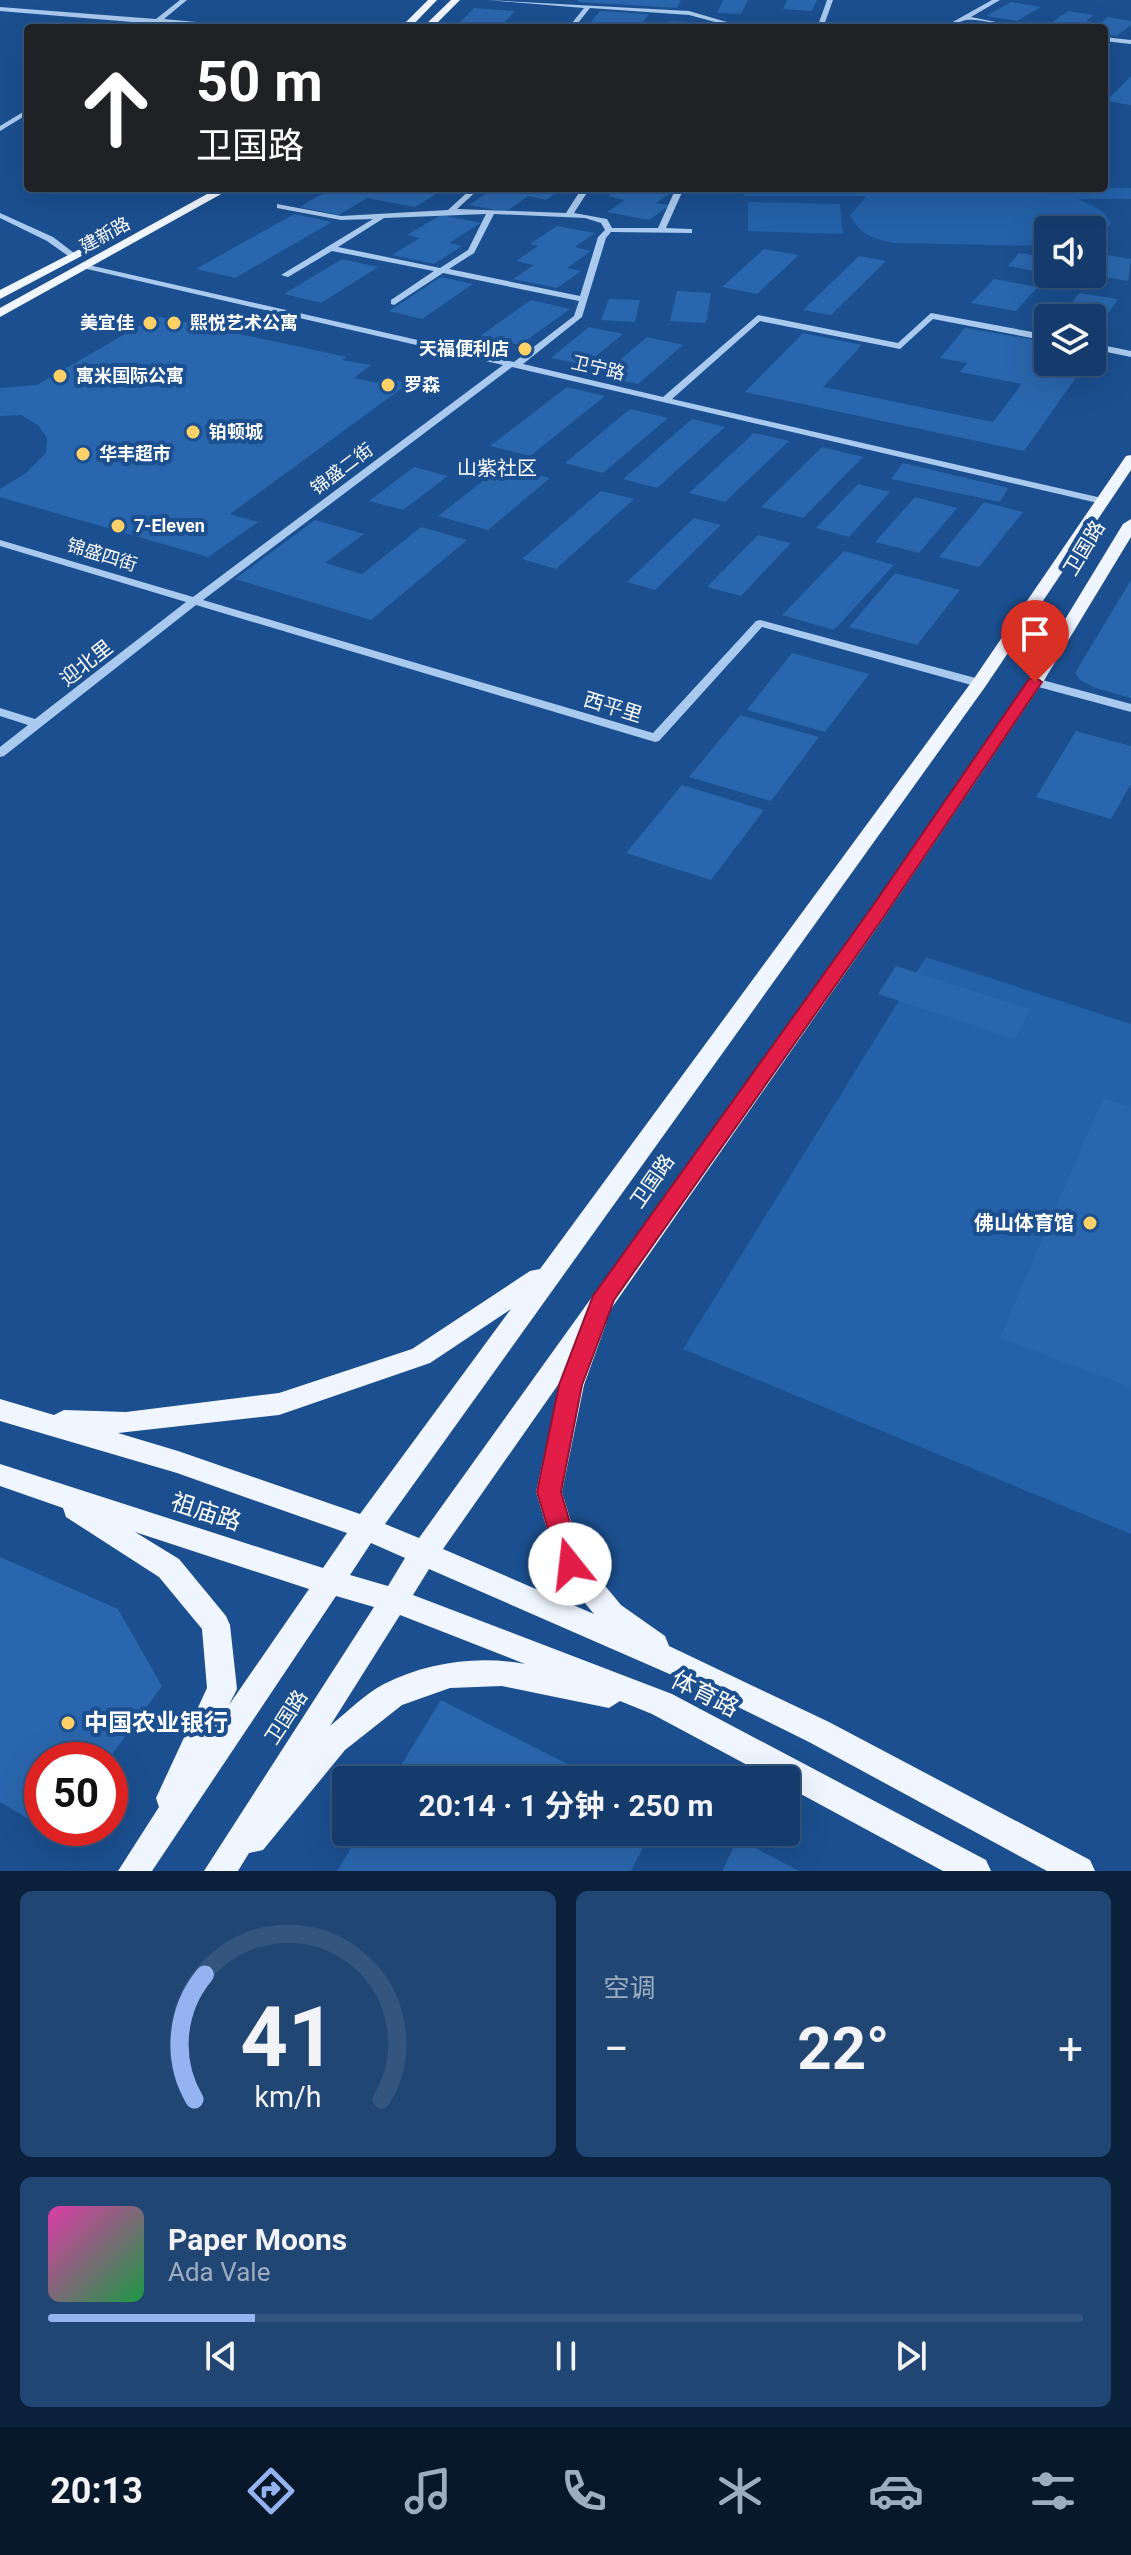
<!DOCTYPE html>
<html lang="zh">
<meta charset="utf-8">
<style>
:root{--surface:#143b6b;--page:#214673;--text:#f1f3f6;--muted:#9dadc1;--line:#33557e;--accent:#95b2f1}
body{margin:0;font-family:Roboto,"Noto Sans SC",sans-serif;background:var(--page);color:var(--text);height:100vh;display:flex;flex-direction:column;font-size:30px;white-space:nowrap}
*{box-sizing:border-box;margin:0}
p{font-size:26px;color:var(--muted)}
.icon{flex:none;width:44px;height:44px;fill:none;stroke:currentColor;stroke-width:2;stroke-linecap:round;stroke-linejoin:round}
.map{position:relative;height:1871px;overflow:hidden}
.panel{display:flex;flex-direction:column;gap:20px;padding:20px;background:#0b203b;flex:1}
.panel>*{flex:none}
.top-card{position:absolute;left:24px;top:24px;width:1084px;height:168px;border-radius:8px;box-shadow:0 8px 32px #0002,0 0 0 2px var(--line);background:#202124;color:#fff;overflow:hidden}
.tools{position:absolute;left:1034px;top:216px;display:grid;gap:16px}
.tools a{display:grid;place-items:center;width:72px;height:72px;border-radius:8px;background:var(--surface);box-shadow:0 8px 32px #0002,0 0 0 2px var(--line);font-size:40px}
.speed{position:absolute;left:24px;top:1742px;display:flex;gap:16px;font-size:40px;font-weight:700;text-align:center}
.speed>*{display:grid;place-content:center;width:104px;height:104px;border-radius:50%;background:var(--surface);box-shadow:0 8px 32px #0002,0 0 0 2px var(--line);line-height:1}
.speed .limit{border:12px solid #d22;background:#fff;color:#111}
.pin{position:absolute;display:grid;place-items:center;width:68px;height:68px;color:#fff;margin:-82px -34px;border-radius:50% 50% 50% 0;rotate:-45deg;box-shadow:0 0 8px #0007}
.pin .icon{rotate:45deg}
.me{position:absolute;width:88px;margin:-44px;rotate:344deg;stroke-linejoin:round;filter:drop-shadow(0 0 6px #0008)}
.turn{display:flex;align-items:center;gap:28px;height:168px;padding:0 40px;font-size:36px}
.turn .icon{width:104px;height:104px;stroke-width:2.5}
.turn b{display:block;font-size:56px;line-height:68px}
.big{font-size:60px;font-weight:700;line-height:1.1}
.panel .widget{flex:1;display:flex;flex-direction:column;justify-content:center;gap:12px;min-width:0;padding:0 28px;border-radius:12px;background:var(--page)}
.panel .dial{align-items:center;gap:0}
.dial svg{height:208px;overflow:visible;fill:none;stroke:var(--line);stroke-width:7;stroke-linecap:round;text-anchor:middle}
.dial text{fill:var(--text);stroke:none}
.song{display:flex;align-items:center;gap:24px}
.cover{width:96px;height:96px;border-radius:12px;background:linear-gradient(135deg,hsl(320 70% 55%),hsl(140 70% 35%))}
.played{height:8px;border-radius:4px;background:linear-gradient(90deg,var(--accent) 20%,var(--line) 20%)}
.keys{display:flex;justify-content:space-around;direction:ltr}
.heat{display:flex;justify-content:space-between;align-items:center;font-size:44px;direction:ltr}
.panel .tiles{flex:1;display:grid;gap:20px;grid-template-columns:1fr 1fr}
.widget:last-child{grid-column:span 2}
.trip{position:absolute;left:332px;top:1766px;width:468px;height:80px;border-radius:8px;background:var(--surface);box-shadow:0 8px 32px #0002,0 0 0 2px var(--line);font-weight:700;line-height:80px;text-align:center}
.menu{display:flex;height:128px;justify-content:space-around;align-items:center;background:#08182b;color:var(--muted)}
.menu .icon{width:56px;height:56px}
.menu .on{color:var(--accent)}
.menu b{font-size:36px;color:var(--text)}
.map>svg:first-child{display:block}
</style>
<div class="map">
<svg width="1131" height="1871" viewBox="0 0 1131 1871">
<rect width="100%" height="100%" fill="#1b4f8f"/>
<path fill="#2461a8" d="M743,188H1131V199H1078C1093,206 1103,208 1111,224L1092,239V230H1048V246L893,243C872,238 860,235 850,215L867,196H744Z
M748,202L840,204L843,234L748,231Z
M926,957L1131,1024V1534L683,1349Z"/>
<path fill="#2a66ad" d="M578,0H681L677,8L578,2Z
M723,0H748L741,14L717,13Z
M787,0H817L812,11L783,9Z
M1011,2L1041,7L1017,21L986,16Z
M474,8L515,11L499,28H454Z
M600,11L649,14L639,28H586Z
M1068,11L1094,15L1086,21L1101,23L1108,17L1131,21V25L1117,36L1104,34V28L1047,26Z
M671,21L723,24L721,28H666Z
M1131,76V105L1106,101Z
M332,188H446L415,207L367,198L339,215L300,207Z
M494,188L515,191L519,188H563L546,200L528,196L506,212L469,205Z
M620,188H677L656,203L670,205L649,220L607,212L625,200L608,196Z
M294,214L332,222L235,278L196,269Z
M441,215L481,223L449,243L462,246L434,264L392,255L420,238L407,235Z
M557,226L595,233L575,247L591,251L567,268L581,271L557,288L513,279L534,265L516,261L538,246L530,244Z
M764,249L799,255L757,294L722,287Z
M1019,253L1048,258V274L1008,266Z
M1101,254L1131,259L1128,281L1092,275V267Z
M859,256L886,261L831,315L803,310Z
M342,259L378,267L321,303L284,294Z
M441,277L473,284L422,319L389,311Z
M994,279L1038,287L1016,311L971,303Z
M677,291L711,293L706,323L670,321Z
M1079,293L1118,299L1100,326L1092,324V318H1061Z
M609,299L640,300L635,322L601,320Z
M531,300L570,309L520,345L480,336Z
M156,316L347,357L342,360L371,365L354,378L377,383L383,378L409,383L230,514L258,522L208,557L0,497V489L26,473L46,453L47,438L38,425L21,415L0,416V388L37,385Z
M589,327L623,334L585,365L551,358Z
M965,328L1048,342V362H1087L1024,451L745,392L803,333L862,345L823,387L993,422L1022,384L960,372L967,363L940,358Z
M647,337L683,345L638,384L601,376Z
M567,387L605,396L530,456L490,446Z
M630,409L668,418L603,473L565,463Z
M692,419L725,427L657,488L623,479Z
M754,433L789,441L725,502L689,493Z
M822,447L863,457L803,518L761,507Z
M903,463L1008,488L1000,502L891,479Z
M502,466L550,478L488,530L438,516Z
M414,467L448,476L403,510L369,501Z
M858,484L890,492L849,537L816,528Z
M601,491L634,499L556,569L522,559Z
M915,497L957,508L919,553L875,542Z
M984,502L1023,512L979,567L939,557Z
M694,518L721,525L655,590L627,582Z
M315,520L364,534L325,563L362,574L421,527L467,540L371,620L235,579Z
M758,535L791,543L741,596L707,587Z
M844,551L894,565L834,630L782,615Z
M895,573L960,590L917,645L849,627Z
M1131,580V698L1095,688L1080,680L1075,673Z
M792,653L869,674L825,732L747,710Z
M740,715L819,737L771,801L689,777Z
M1076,731L1131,746V784L1111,819L1036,797Z
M682,785L764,810L711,880L626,853Z
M896,966L1030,1009L1015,1039L878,994Z
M1103,1098L1131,1107V1387L1000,1338Z
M0,1557L118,1609L162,1686L108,1760H42V1827L0,1802Z
M441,1700L599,1780H392Z
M361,1832H651L631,1871H337Z
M738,1839L799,1871H722Z"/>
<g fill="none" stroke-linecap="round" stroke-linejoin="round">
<path fill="#a9c9ee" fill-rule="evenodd" d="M180,0H187L164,19L262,28L156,24L0,11V7L156,19Z
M487,0L689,11L737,25L735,28H729L730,26L689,15L590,8L574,28H568L584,8Z
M827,0H833L823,28H817Z
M992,0H1000L971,17L1026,28C1008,28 981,18 966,20C958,21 952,28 942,28Z
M1104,37L1131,40V44L1104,41Z
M28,109V114L0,131V126Z
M472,188H480L457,209L566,213L582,188H590L574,213L607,219L612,228H658L676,188H684L666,228L689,229H692V233L611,232L606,238L582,317L523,364L663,397L758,315L898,343L931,313L1048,335V341L933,319L900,349L760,321L672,399L1102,498L1107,501L1102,504L512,367L203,600L653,733L756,621L760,620L983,680V686H975L762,627L659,741L655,742L196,605L4,756L0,757V747L28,725L0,716V708L35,719L186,602L0,546V540L193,597L503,365L87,269L83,266L84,264L514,362L574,316L579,301L443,273L394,305L391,304V300L434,271L332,251L288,277L281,275L373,219L341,220L277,208V204L341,216L448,210ZM486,214L468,250L440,268L338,247L384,218ZM494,214L585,218L601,223L605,230L598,237L580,296L449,269L474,253Z
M0,213L53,237L78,256L71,258L47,241L0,218Z
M1092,343L1131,351V357L1092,349Z
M1035,678L1131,704V712L1031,685L1029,682Z"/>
<path fill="#f0f6ff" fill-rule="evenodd" d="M428,0H437L410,28H400Z
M451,0H460L432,28H422Z
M218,188H232L0,317V308Z
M123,227L129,230L127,232L0,299V290Z
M1131,455V470L985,687L385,1524L419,1538L872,907L1027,682L1123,524L1131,519V537L1043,682L886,915L604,1319L606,1324L584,1385L562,1492L582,1558L621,1605L665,1636L669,1646L829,1722L1090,1860L1095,1871H1047L809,1742L681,1679L429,1569L413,1595L672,1694L986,1860L991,1871H943L786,1786V1780H775L652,1714L620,1701L609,1708L502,1686L450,1688L402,1705L345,1750L263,1850L249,1853L238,1871H204L374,1607L336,1596L152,1871H118L159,1807L156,1798L207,1688L202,1629L159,1577L66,1517L63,1508L0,1486V1464L323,1568L347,1533L177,1473L0,1421V1399L54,1415L64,1410L126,1412L279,1393L412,1349L530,1271L540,1269L973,680L1126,456ZM511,1309L360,1514L178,1451L118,1433L279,1415L430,1363ZM560,1382L536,1492L560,1573L594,1614L443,1549ZM135,1532L309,1589L229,1705L237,1689L230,1625L226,1616L179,1559ZM371,1543L405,1558L388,1586L350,1575ZM400,1615L525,1664C479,1655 427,1662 384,1684C365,1694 347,1712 330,1726Z"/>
</g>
<path fill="#e11d48" stroke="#92132f" stroke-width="2" d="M1035,677L1042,682L885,915L614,1300L582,1385L561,1492L582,1564L578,1572L570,1575L561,1572L537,1492L559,1385L593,1296L872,907L1029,679Z"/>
<g fill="#ffd166" stroke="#1b4f8f" stroke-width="3">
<circle cx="150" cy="323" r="8"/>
<circle cx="174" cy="323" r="8"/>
<circle cx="525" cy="349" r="8"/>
<circle cx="60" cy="376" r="8"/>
<circle cx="388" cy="385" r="8"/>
<circle cx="193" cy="432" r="8"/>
<circle cx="83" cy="454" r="8"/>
<circle cx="118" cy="526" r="8"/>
<circle cx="1090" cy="1223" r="8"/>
<circle cx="68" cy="1723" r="8"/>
</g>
<g text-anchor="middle" stroke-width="8" stroke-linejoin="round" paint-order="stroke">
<g font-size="18" fill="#fff" stroke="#1b4f8f">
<text transform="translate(105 235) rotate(-29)" y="6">建新路</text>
<text transform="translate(598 368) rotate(13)" y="6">卫宁路</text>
<text transform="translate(342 469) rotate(-37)" y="6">锦盛二街</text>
<text transform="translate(102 555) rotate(17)" y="6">锦盛四街</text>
</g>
<g font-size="18" font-weight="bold" fill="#fff" stroke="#1b4f8f" text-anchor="start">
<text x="134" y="329" text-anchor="end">美宜佳</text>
<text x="190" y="329">熙悦艺术公寓</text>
<text x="509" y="355" text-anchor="end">天福便利店</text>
<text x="76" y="382">寓米国际公寓</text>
<text x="404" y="391">罗森</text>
<text x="209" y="438">铂顿城</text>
<text x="99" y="460">华丰超市</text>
<text x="134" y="532">7-Eleven</text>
</g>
<g font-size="20" fill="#fff" stroke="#1b4f8f">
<text x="497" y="475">山紫社区</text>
</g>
<g font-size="20" fill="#fff" stroke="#1b4f8f">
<text transform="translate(1084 548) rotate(-59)" y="7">卫国路</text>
<text transform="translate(86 663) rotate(-38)" y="7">迎北里</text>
<text transform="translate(613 707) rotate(17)" y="7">西平里</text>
<text transform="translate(652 1181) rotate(-55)" y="7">卫国路</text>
<text transform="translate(286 1717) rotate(-57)" y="7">卫国路</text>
</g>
<g font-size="20" font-weight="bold" fill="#fff" stroke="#1b4f8f" text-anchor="end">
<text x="1074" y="1230">佛山体育馆</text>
</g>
<g font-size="24" fill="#fff" stroke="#1b4f8f">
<text transform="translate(206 1512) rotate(18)" y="8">祖庙路</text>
<text transform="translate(705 1694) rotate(27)" y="8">体育路</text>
</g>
<g font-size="24" font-weight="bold" fill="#fff" stroke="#1b4f8f" text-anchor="start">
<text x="84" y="1731">中国农业银行</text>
</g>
</g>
</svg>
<div class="tools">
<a><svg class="icon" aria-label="sound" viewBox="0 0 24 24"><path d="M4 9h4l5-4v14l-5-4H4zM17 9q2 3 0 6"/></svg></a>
<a><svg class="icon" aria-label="layers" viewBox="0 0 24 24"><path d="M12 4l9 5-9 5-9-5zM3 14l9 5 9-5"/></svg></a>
</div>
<div class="speed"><div class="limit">50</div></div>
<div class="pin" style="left:1035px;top:682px;background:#d93025"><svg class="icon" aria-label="arrive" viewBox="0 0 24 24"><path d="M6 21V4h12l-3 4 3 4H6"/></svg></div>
<svg class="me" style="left:570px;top:1564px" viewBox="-20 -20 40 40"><circle r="19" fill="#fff"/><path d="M0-13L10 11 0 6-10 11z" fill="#e11d48"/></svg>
<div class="trip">20:14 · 1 分钟 · 250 m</div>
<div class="top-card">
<div class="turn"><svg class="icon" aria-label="ahead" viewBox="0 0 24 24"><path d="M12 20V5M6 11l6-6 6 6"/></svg><div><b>50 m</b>卫国路</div></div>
</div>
</div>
<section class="panel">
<div class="tiles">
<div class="widget dial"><svg viewBox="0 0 100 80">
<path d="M14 69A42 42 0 1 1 86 69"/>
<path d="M14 69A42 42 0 0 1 18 21" stroke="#95b2f1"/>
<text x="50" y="56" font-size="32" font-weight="700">41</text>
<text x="50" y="72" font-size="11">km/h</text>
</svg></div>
<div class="widget"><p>空调</p>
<div class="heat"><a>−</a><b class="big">22°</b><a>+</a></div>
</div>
<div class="widget">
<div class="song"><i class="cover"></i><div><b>Paper Moons</b><p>Ada Vale</p></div></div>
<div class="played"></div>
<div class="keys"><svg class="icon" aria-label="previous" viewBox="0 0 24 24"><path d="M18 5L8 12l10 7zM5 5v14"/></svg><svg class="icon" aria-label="pause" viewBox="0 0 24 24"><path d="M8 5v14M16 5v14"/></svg><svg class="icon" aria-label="next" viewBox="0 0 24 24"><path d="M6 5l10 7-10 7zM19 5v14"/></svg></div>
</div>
</div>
</section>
<nav class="menu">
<b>20:13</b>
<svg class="icon on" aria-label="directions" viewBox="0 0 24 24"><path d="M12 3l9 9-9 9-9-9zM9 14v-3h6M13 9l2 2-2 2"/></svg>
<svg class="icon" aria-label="music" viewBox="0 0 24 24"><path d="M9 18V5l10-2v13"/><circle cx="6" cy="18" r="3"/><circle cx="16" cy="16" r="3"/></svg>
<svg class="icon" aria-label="phone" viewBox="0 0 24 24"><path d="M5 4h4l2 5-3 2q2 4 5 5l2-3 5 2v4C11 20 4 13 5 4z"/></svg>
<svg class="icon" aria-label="climate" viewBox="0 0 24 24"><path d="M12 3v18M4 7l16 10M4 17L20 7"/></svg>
<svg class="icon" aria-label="car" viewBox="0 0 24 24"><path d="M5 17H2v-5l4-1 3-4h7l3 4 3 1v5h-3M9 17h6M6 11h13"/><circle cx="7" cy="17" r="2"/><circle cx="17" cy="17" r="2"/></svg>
<svg class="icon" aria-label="filters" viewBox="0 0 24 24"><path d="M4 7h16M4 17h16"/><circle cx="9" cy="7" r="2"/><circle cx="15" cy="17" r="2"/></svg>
</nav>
